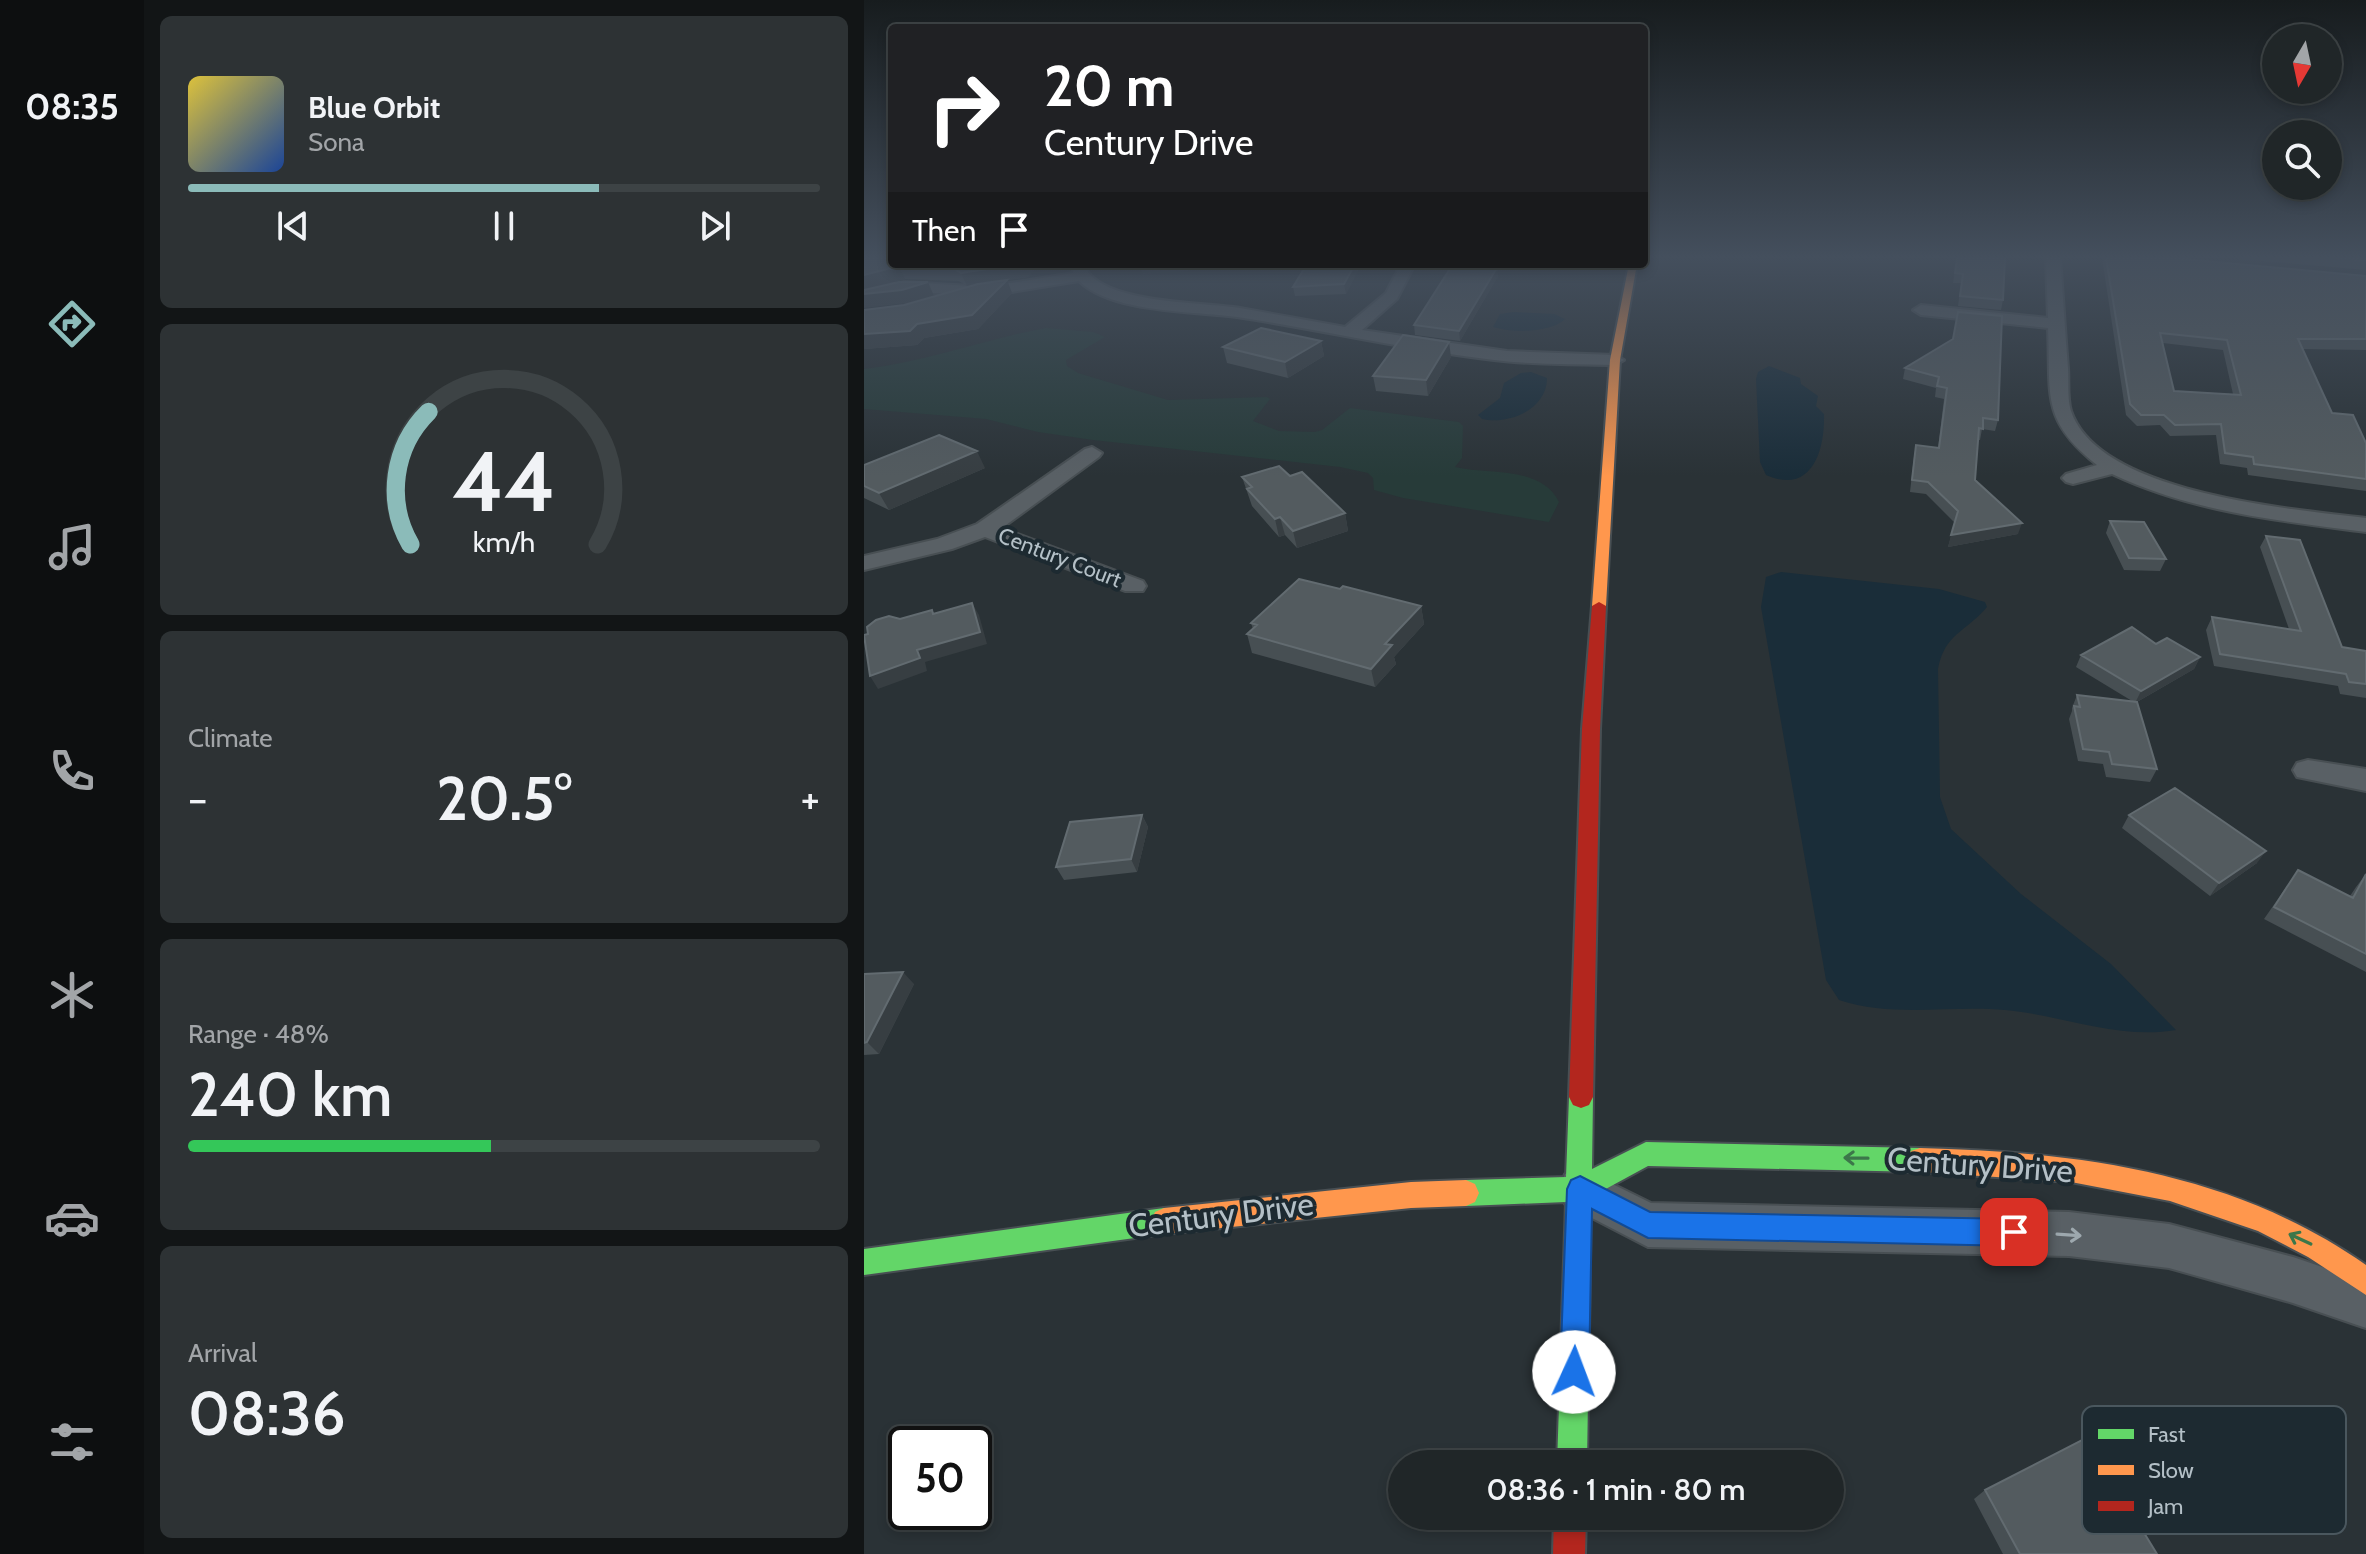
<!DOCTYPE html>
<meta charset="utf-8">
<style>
:root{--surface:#202628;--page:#2d3234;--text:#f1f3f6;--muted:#a2a5a8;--line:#3d4345;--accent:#8bbbb9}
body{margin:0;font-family:Cabin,sans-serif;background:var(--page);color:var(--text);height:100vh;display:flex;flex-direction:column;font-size:30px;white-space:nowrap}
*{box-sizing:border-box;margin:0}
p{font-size:26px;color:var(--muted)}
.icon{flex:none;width:44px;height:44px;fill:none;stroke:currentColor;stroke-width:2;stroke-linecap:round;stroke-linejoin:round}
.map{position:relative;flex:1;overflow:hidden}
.side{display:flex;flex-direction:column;gap:16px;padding:16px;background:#121516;width:720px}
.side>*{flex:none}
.top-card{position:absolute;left:24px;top:24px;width:760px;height:244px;border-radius:8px;box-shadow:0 4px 12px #0003,0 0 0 2px var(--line);background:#202124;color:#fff;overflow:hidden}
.needle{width:52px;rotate:189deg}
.controls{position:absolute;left:1398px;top:24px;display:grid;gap:16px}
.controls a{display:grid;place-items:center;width:80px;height:80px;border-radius:50%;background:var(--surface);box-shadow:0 4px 12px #0003,0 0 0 2px var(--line);font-size:40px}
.speed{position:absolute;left:24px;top:1426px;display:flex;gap:16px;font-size:40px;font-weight:700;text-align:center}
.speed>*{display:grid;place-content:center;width:104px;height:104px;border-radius:50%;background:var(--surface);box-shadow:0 4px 12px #0003,0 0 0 2px var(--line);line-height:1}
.speed .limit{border:4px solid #111;border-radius:12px;background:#fff;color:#111}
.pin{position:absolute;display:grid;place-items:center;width:68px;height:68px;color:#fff;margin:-34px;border-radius:16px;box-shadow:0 4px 12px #0006}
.me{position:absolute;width:88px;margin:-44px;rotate:2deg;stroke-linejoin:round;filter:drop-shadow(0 0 6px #0008)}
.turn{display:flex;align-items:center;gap:28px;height:168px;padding:0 24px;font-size:36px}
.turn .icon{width:104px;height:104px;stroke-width:2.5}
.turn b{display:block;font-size:56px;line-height:68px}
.then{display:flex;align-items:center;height:76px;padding:0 24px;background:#0003;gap:16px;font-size:30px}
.big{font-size:60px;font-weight:600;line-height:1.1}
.side .widget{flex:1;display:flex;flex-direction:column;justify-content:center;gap:12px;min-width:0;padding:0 28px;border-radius:12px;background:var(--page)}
.side .dial{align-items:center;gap:0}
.dial svg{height:208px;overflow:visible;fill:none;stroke:var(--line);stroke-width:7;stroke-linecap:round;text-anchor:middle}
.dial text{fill:var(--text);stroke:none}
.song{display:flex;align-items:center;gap:24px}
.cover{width:96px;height:96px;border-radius:12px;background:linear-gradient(135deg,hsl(50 70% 55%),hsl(220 70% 35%))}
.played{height:8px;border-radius:4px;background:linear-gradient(90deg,var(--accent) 65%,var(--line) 65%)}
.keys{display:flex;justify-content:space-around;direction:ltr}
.heat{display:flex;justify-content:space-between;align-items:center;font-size:44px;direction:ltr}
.charge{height:12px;border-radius:6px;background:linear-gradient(90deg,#34c759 48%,var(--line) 0)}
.trip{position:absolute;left:524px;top:1450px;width:456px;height:80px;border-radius:40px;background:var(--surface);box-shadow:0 4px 12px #0003,0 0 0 2px var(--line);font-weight:600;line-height:80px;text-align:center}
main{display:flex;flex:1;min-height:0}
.menu{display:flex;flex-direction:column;width:144px;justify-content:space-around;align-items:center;background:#0d0f10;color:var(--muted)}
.menu .icon{width:56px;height:56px}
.menu .active{color:var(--accent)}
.menu b{font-size:36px;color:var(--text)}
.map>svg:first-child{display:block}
</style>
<main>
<nav class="menu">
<b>08:35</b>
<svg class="icon active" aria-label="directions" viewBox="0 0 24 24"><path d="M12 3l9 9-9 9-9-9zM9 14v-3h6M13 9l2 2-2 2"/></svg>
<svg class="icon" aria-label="music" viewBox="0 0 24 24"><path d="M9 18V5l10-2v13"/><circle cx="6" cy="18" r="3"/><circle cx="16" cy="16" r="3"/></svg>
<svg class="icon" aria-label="phone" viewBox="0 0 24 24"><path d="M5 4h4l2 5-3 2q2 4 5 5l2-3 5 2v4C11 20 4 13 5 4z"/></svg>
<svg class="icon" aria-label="climate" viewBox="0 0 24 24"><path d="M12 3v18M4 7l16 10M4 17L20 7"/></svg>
<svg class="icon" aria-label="car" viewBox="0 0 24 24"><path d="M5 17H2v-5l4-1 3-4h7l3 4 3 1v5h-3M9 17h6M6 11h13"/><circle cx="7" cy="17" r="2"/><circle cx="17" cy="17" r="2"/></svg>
<svg class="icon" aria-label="filters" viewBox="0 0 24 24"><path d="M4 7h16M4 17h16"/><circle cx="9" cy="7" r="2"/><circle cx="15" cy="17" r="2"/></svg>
</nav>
<section class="side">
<div class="widget">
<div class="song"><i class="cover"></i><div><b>Blue Orbit</b><p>Sona</p></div></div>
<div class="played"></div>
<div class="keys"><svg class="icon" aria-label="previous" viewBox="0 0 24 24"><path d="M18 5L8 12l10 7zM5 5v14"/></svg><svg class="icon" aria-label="pause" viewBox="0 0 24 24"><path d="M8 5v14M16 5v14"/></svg><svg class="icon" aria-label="next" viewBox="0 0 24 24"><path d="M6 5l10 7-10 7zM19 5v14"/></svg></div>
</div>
<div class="widget dial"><svg viewBox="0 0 100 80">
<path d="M14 69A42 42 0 1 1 86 69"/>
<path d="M14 69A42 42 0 0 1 21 18" stroke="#8bbbb9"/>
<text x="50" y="56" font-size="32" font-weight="700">44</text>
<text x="50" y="72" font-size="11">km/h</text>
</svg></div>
<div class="widget"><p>Climate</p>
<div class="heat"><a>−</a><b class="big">20.5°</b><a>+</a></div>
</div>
<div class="widget"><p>Range · 48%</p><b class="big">240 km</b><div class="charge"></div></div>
<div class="widget"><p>Arrival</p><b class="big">08:36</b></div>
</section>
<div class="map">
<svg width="1502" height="1554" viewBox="0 0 1502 1554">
<rect width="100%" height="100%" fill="#2a3236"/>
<path fill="#273b39" d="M182,328L229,332L241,337L202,360L203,366L214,373L304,400L403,397L406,399L389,421L415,431L451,432L458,430L486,408L595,422L599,426L598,458L591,467C624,475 677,465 695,502L685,522L539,498L510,490L509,478L504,473L476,467L229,440L174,432L122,419L0,409V369C63,362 121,339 182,328Z"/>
<path fill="#1a2d39" d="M649,312L690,314L701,319C687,333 647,333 629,327L636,314Z
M905,366L936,378L937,384L954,396L952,406L960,414C961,452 947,495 902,475L896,462L892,379L894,372Z
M667,372L683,378C683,410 644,425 618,419L614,415L636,398L640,383L657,373Z
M917,572L1075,589L1121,602L1123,607C1101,633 1081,633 1074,669L1076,797L1087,829L1157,894L1247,964L1312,1030C1254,1040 1198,1015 1141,1010C1086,1005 1029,1018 975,1000L962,980L897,607L902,577Z"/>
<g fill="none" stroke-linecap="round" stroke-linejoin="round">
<defs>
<path id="street" d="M1182,258H1196C1199,295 1201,332 1204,368C1205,381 1203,399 1207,411C1235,494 1428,509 1502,518V532C1416,521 1328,512 1248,474L1209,484L1202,482L1198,478L1202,474L1233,465C1176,420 1187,395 1184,328L1057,315L1049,310L1057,305L1184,318Z
M210,264H224L222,269C242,304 339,302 376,308C411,314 446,321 481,327L522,293L537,264H551L533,299L498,330L643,351L751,355L760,360L751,365C711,364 670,365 630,360C542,350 459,330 373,317C328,311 248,313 215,281L105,299L97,294L41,292L0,302V292L41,282L122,287L209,273Z
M228,447L238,453L235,457L138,528L279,581L282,586L279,591H261L121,537L88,549L0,570V556L73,539L113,524L221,449Z
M1444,760L1502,769V791L1433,777L1429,770L1433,763Z
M716,1168L787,1203L1205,1212L1305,1224L1429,1257L1502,1282V1328L1429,1303L1305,1268L1205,1256L784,1247L701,1204L695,1189L701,1174Z"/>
<path id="fast" d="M717,1086L725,1089L729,1097L728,1169L782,1142L1056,1148L1065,1151L1068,1160L1065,1169L1056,1172L784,1166L727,1197L723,1464H693L702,1202L602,1206L593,1202L589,1193L593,1184L602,1180L702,1177L705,1097L709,1089Z
M300,1208L309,1212L313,1221L309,1230L300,1234L0,1275V1249Z"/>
<path id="slow" d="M765,264H773L756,360L742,606L735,610L728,606L746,360Z
M1056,1148C1213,1152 1370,1172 1502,1265V1295L1444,1257L1394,1231L1306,1201L1207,1182L1056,1172L1047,1169L1044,1160L1047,1151Z
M602,1180L611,1184L615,1193L611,1202L602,1206L547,1208L300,1234L291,1230L287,1221L291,1212L300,1208L547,1182Z"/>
<path id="jam" d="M735,602L742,606L736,729L729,1097L725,1105L717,1108L709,1105L705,1097L718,729L728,606Z
M690,1516H722L721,1554H689Z"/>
</defs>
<use href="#street" stroke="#484f53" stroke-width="4"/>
<use href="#fast" stroke="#484f53" stroke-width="4"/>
<use href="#slow" stroke="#484f53" stroke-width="4"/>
<use href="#jam" stroke="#484f53" stroke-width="4"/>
<use href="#street" fill="#596065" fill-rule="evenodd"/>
<use href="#fast" fill="#63d668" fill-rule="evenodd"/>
<use href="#slow" fill="#ff974d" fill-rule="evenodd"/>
<use href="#jam" fill="#b3261e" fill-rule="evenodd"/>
</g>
<path fill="#474f53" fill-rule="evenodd" d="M0,258L28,264H176L164,277L135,281L143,280L148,293L114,329L60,338L53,345L0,349V310L40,305L111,285L103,286L95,281L41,279L0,290Z
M1093,258H1141L1139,300L1137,310L1094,306L1097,283H1089Z
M1238,258H1309L1502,276V350L1438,349L1468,413L1502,443V491L1384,475L1383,468L1356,464L1352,435L1306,436L1296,425L1273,426L1262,415ZM1299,343L1359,350L1369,394L1310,391Z
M1364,258H1502V270Z
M443,264H497L482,294L431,296L429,287Z
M589,264H638V268H634V276L596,341L551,335L550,325Z
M1088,340L1134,420L1131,431L1118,429L1116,440H1114L1111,480L1154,534L1084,547L1091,523L1062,494L1046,492L1050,456L1052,445L1074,448L1080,399L1071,397L1072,388L1039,379L1041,368Z
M457,341L460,356L424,378L363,363L359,347Z
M587,357L564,396L512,391L509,376Z
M0,465L121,468L25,510L0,498Z
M426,476L481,513L484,531L433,548L421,535L415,537L388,506L378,477Z
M1246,521L1302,559L1296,571L1260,570L1242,533Z
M1402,536L1478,647L1502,651V698L1476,694L1474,686L1350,666L1342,630L1348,617L1425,629L1396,547Z
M476,589L557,606L560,624L530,657L532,664L511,687L388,653L383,634L389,629L387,623Z
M1217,655L1336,657L1330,669L1273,702L1293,769L1286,782L1242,777L1239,764L1214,761L1205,719L1208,711V708L1213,695L1268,701L1212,667Z
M278,815L284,827L273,872L200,880L192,867Z
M1265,815L1393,863L1346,896L1258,828Z
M1434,870L1486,896L1492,887L1502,874V972L1400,919Z
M0,974L50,984L15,1054L0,1055Z
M1121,1490L1293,1554H1139L1110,1499Z"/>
<path fill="#373e42" d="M158,264H176L164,277L103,286L97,273Z
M290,264H328L329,266L324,267V271L279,274L276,265Z
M491,264H497L482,294L480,284Z
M35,266L41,279L0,290V275Z
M634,266V276L596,341L595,331Z
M143,280L148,293L114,329L60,338L53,345L0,349V334L53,324Z
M64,282L70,296L44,303L0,308V294Z
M457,341L460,356L424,378L421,362Z
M585,342L587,357L564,396L562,380Z
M113,451L121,468L25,510L15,493Z
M481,513L484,531L433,548L429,531Z
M416,517L421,535L415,537L411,519Z
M1158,523L1154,534L1084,547L1087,535Z
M108,603L115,615L123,644L61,662L63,671L14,689L6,676L53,650Z
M557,606L560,624L530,657L532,664L511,687L507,669L521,644Z
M1336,657L1330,669L1271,703L1277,691Z
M278,815L284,827L273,872L267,859Z
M1402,851L1393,863L1346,896L1355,883Z
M39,972L50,984L15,1054L3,1042Z"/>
<path fill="#535b5f" stroke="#626b70" stroke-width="2" fill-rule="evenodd" d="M0,258H28V264H158L97,273L89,268L35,266L0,275Z
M1093,258H1141L1139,300L1096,296L1099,274L1091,273Z
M1242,258H1309L1502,276V339H1434L1468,413L1489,415L1502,443V479L1390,464L1389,457L1361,453L1357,424L1311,425L1300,415H1277L1266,404ZM1296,333L1363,340L1377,395L1310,391Z
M1474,258H1502V260Z
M443,264H491L480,284L429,287Z
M589,264H633L634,266L595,331L550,325Z
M143,280L108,315L53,324L46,331L0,334V310L40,305L114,284Z
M35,282H64L38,290L0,294V290Z
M1094,312L1138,316L1134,420L1119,418V429L1115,428L1111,480L1158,523L1087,535L1094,511L1064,482L1048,480L1052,445L1075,448L1083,388L1073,386L1075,377L1041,368L1089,339Z
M397,328L457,341L421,362L359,347Z
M539,335L585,342L562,380L509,376Z
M75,435L113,451L15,493L0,486V465Z
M415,466L426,476L438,472L481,513L429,531L416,517L411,519L383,489L388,487L378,477Z
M1246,521L1280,522L1302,559L1265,558Z
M1402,536L1436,540L1478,647L1502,651V684L1485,682L1482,674L1356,654L1348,617L1437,631Z
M435,579L476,589L479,586L557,606L521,644L528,645L507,669L383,634L393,625L387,623Z
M108,603L116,632L53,650L56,658L6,676L0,635L4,634L3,627L12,620L25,616L36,619L68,610L69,614Z
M1268,627L1292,644L1303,638L1336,657L1277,691L1217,655Z
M1213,695L1273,702L1293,769L1248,764L1245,752L1219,749L1210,706L1216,707Z
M1311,788L1402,851L1355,883L1265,815Z
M278,815L267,859L192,867L206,822Z
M1434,870L1489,898L1502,874V954L1410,907Z
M39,972L3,1042L0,1043V974Z
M1222,1438L1293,1554H1156L1121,1490Z"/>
<defs><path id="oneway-shaft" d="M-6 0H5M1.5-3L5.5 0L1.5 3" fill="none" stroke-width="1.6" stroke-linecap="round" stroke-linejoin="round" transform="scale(2)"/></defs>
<g stroke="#3c774a">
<use href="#oneway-shaft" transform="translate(992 1158) rotate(-179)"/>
<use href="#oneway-shaft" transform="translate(1436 1239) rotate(-155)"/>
</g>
<use stroke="#9da8ae" href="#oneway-shaft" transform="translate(1205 1235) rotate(4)"/>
<linearGradient id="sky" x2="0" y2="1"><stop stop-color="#171c1e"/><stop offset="0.54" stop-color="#444f5d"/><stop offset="1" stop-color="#444f5d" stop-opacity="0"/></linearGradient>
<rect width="1502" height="476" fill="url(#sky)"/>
<path fill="#1a73e8" stroke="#114b97" stroke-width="2" d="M716,1176L786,1212L1150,1219L1159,1223L1163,1232L1159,1242L1150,1246L784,1238L728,1209L725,1372L721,1383L710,1387L700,1383L696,1372L703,1189L707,1180Z"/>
<g text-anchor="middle" stroke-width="8" stroke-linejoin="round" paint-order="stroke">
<g font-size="22" fill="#b4c0c7" stroke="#1d2a31">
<text transform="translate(196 557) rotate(21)" y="8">Century Court</text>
</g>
<g font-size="32" fill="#b4c0c7" stroke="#1d2a31">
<text transform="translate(1116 1165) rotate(4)" y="11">Century Drive</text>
<text transform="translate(357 1215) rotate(-7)" y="11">Century Drive</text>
</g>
</g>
<rect x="1218" y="1406" width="264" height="128" rx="12" fill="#1d2a31" stroke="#4a575e" stroke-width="2"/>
<rect x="1234" y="1429" width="36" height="10" fill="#63d668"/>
<rect x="1234" y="1465" width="36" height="10" fill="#ff974d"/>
<rect x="1234" y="1501" width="36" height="10" fill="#b3261e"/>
<g font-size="22" fill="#b4c0c7">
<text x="1284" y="1442">Fast</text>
<text x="1284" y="1478">Slow</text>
<text x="1284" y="1514">Jam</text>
</g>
</svg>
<div class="controls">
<a><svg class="needle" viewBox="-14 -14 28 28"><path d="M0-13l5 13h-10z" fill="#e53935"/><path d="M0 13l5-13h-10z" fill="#a2a5a8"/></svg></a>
<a><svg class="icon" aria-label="search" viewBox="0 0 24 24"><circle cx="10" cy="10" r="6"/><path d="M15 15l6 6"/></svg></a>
</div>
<div class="speed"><div class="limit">50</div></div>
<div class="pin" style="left:1150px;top:1232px;background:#d93025"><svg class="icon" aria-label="arrive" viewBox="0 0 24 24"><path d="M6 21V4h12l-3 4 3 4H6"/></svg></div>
<svg class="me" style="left:710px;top:1372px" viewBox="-20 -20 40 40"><circle r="19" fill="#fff"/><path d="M0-13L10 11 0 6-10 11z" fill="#1a73e8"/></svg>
<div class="trip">08:36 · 1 min · 80 m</div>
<div class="top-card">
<div class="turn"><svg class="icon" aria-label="right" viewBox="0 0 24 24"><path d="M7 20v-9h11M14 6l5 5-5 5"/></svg><div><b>20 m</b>Century Drive</div></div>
<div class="then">Then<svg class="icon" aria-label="arrive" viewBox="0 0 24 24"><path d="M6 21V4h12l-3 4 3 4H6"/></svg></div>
</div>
</div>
</main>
